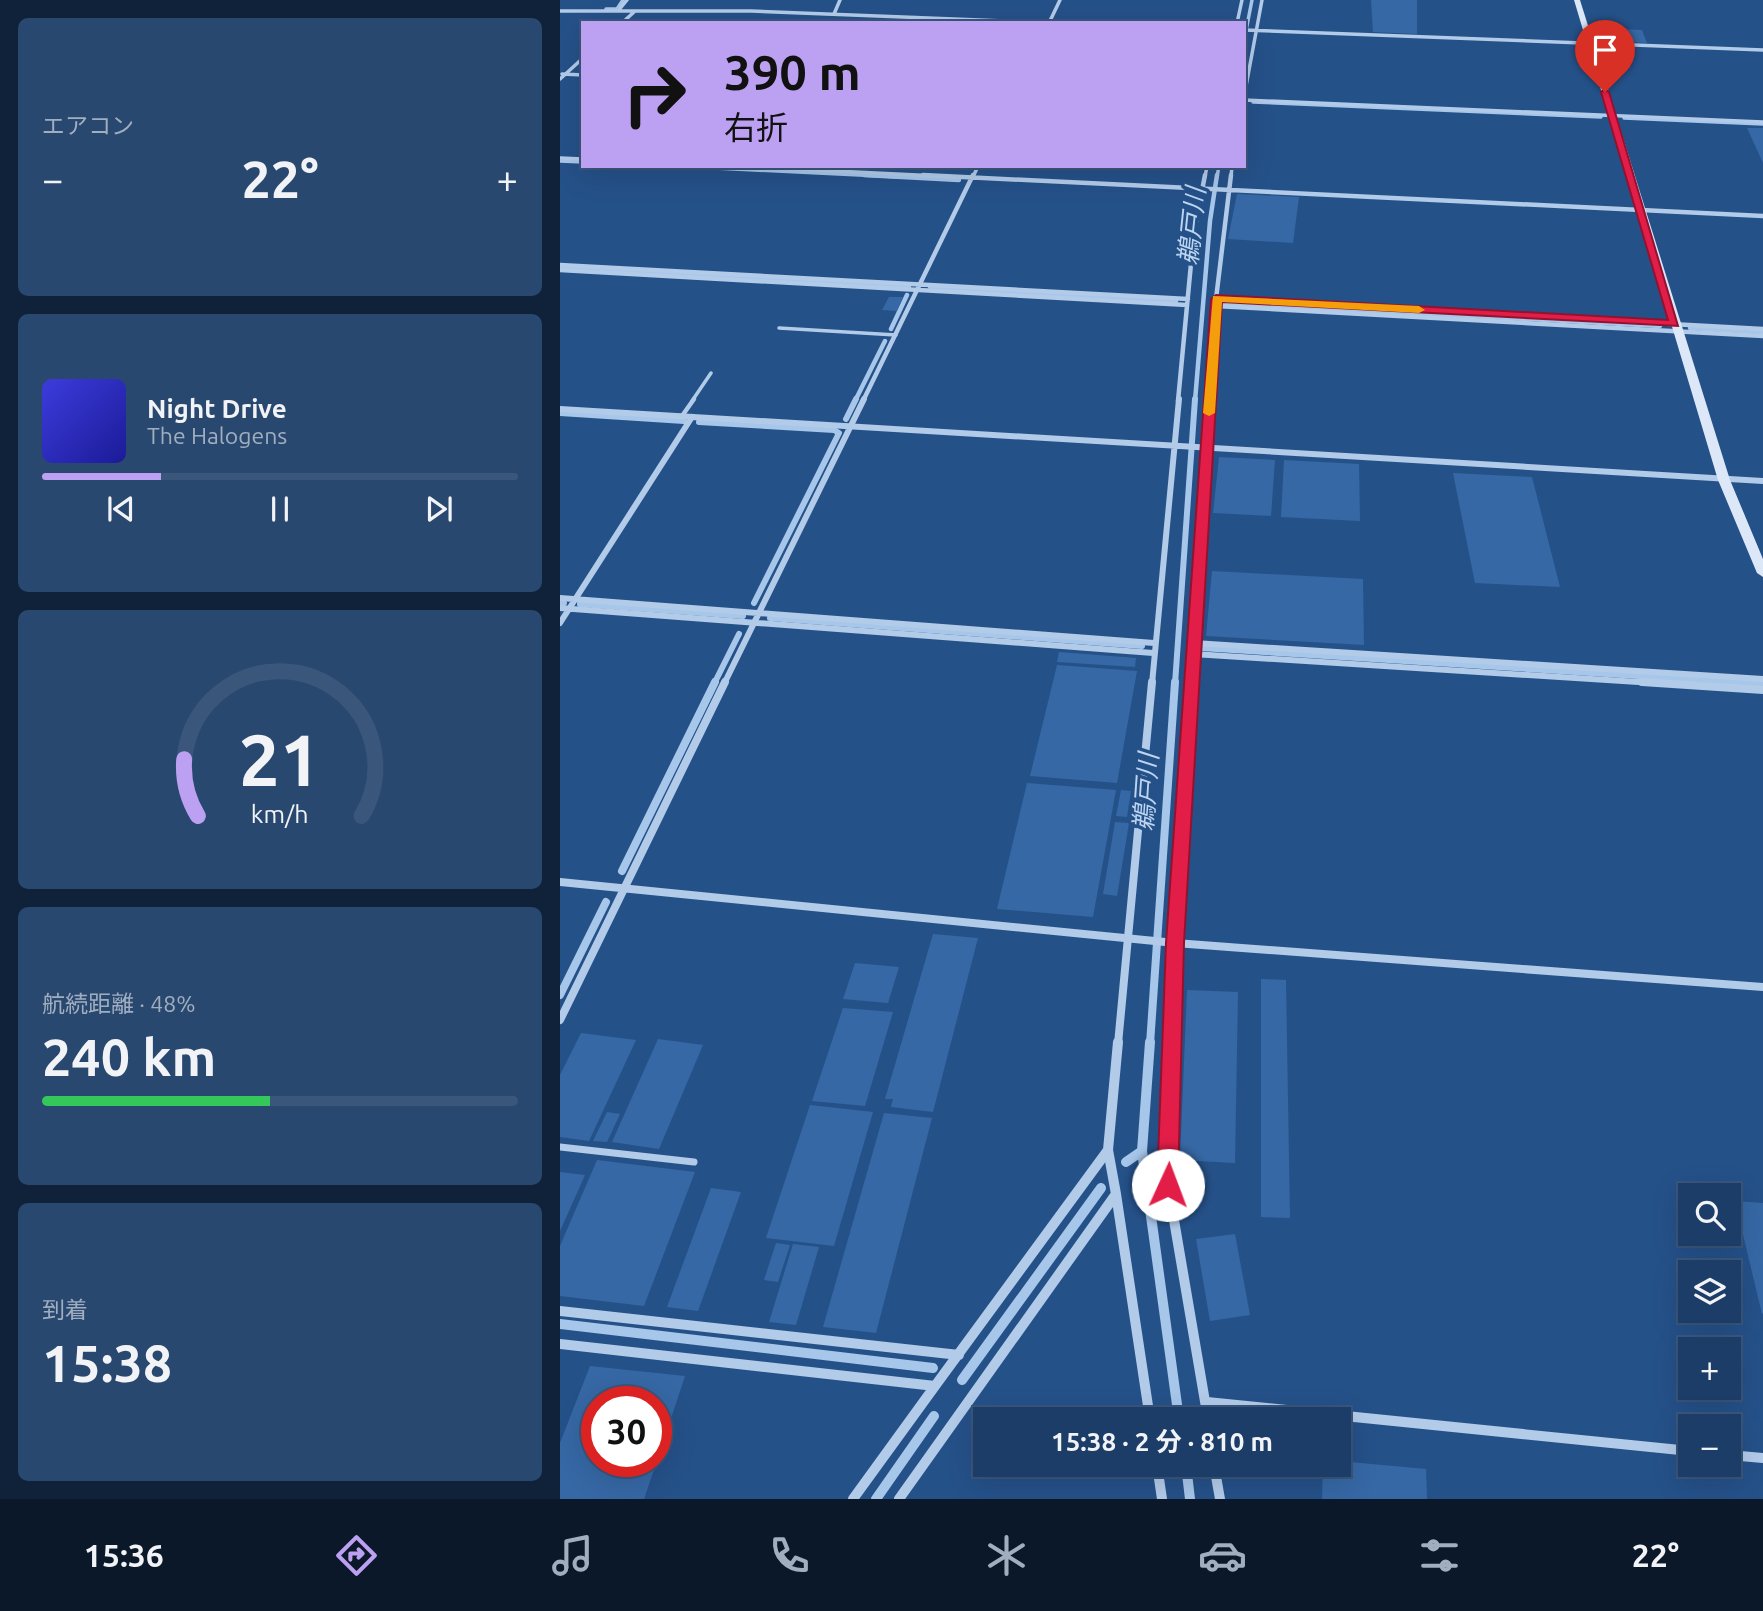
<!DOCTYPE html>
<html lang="ja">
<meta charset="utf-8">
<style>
:root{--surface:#1c3d67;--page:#294870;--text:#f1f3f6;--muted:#a0aec0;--line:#3a567b;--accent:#bca0f2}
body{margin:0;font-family:Ubuntu,"Noto Sans JP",sans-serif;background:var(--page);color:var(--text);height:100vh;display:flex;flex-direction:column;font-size:26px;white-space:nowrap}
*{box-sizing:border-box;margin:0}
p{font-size:23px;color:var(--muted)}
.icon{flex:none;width:38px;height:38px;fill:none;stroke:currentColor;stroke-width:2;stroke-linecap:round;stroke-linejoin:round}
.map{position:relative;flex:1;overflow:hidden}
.drawer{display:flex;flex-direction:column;gap:18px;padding:18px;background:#0f2239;width:560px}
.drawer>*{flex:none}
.hud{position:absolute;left:21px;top:21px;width:665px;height:147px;border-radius:0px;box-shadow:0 7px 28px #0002,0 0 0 2px var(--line);background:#bca0f2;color:#111;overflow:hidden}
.tools{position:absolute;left:1118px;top:1183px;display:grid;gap:14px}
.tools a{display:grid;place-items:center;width:63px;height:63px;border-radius:0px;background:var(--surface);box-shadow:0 7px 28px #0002,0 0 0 2px var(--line);font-size:35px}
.speed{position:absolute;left:21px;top:1386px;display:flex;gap:14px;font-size:35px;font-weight:700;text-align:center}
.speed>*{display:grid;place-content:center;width:91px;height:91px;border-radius:50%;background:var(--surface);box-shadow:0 7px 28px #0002,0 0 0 2px var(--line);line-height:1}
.speed .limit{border:10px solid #d22;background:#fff;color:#111}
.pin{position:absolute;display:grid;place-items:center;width:60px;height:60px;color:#fff;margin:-72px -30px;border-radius:50% 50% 50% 0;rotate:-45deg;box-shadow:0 0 7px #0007}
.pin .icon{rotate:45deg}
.me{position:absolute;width:77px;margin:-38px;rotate:2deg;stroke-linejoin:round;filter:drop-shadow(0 0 5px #0008)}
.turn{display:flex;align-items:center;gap:24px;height:147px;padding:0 28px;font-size:32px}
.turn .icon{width:91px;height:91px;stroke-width:2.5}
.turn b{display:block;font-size:49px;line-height:60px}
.big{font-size:52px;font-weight:700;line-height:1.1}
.drawer .card{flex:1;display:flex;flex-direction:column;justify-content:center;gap:10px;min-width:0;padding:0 24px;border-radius:10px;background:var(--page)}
.drawer .dial{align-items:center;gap:0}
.dial svg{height:182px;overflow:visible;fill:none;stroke:var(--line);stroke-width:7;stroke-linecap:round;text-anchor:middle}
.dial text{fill:var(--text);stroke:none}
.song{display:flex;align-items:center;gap:21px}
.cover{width:84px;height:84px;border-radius:10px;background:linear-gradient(135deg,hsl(240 70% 55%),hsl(240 70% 35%))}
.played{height:7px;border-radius:4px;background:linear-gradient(90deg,var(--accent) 25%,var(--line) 25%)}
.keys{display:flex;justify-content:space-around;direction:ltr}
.heat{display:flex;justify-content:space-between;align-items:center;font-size:38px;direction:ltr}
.charge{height:10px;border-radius:5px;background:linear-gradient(90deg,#34c759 48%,var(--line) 0)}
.trip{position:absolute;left:413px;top:1407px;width:378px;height:70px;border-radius:0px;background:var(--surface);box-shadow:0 7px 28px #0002,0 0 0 2px var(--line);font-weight:700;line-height:70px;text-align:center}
.tabs{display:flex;height:112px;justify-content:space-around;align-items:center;background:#0b1829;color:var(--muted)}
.tabs .icon{width:49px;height:49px}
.tabs .selected{color:var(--accent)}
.tabs b{font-size:32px;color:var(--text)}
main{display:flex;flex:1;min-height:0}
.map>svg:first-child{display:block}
</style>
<main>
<section class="drawer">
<div class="card"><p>エアコン</p>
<div class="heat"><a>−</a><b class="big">22°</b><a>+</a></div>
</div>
<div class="card">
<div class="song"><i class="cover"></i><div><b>Night Drive</b><p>The Halogens</p></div></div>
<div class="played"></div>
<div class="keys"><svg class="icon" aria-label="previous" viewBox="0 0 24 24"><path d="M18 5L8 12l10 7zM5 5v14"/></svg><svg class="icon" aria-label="pause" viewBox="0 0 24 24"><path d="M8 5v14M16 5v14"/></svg><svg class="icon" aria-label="next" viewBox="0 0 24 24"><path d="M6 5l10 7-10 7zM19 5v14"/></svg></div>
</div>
<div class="card dial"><svg viewBox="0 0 100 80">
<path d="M14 69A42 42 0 1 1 86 69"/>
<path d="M14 69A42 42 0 0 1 8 44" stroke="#bca0f2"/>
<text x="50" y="56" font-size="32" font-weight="700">21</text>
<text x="50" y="72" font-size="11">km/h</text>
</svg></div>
<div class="card"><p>航続距離 · 48%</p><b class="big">240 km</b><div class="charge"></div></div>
<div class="card"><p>到着</p><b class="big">15:38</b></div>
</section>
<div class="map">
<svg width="1203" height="1499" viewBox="0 0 1203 1499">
<rect width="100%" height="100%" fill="#255189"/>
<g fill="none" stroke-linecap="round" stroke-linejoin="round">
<path stroke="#a6c6ea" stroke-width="3.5" d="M46,9H57L63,0
M684,41L692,0
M693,102L1041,117
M1064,118L1203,124
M0,161L23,162
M114,166L340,177
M657,177L659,166"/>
<path stroke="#a6c6ea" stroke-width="4.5" d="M304,175L399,180
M1,267L349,287
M370,287L616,301
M664,303L1100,326
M1130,328L1203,332
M331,329L347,295
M295,401L325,341
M635,401L650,221L657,175"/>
<path stroke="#a6c6ea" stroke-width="6" d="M0,413L124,421
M286,419L296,399
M139,422L274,430L279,433L194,603
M0,603H4
M20,604L183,616
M210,618L582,646
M641,648L1203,684
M154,684L179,634
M615,684L635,399"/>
<path stroke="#a6c6ea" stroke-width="8" d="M1178,682L1203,684
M62,871L155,682
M0,995L46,902
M590,1044L615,682"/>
<path stroke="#a6c6ea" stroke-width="10" d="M590,1042L582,1151L619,1419
M566,1162L582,1151
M0,1324L373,1368
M402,1380L541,1188
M626,1465L630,1499
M316,1499L374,1416"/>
</g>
<path fill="#3668a5" d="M811,0H857V34L813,32Z
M1060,29L1082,30L1087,43L1067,42Z
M1187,128H1203V163Z
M677,194L739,197L733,243L668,239Z
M329,297H343L337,311L322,310Z
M659,457L715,460L711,516L653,513Z
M724,460L799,464L800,521L721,517Z
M893,473L972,477L1000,587L915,583Z
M652,571L803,579L804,645L646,636Z
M499,652L576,658L575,667L497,662Z
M497,665L577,671L557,783L470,776Z
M467,783L556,790L533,917L437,909Z
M561,790L571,791L567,817L556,816Z
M555,822L569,823L557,896L543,894Z
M373,934L418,938L373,1112L331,1107L333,1099H325Z
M295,963L339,967L328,1003L283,999Z
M701,979L726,980L730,1218L701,1217Z
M627,990L678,992L675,1163L620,1160Z
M283,1008L333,1012L305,1106L252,1101Z
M21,1033L76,1040L29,1141L0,1137V1075Z
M98,1039L143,1045L99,1149L52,1142Z
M250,1105L313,1112L274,1246L206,1238Z
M47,1112L60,1114L47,1142L33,1141Z
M324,1113L372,1118L316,1333L263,1327Z
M37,1160L135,1172L84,1306L0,1296V1246Z
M0,1172L25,1175L0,1231Z
M151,1188L181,1192L138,1311L107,1307Z
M1175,1201L1203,1203V1313L1202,1314Z
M675,1234L690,1315L650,1321L636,1239Z
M216,1243L230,1245L218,1282L204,1280Z
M233,1244L259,1247L236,1325L209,1322Z
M30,1366L125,1376L97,1461L96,1402H37V1461H97L84,1499H0V1443Z
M779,1461L866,1469L867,1499H762L763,1465H779Z"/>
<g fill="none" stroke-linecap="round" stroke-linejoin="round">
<path stroke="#b2cbe9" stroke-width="3.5" d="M219,328L336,335
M132,401L151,373"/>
<path stroke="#b2cbe9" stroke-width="4.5" d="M122,416L134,399"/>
<path stroke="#b2cbe9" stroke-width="7" d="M0,1147L134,1162"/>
<path stroke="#b2cbe9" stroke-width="3.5" d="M0,11H191L493,23
M58,11L67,0
M274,14L280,0
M62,23L74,12
M489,23L500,0
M677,23L682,0
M684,30L1203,50
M2,74L23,75
M0,79L23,58
M684,97L702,0
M684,100L1203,122
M0,158L23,159
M170,166L399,177
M413,177L418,166
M645,177L647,166
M671,177L672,166"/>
<path stroke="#b2cbe9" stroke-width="4.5" d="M363,175L1203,216
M0,265L628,299
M0,270L627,305
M656,299L1203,329
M656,306L1203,336
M303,401L413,175
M618,401L634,232L645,175
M650,401L656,299L671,175"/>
<path stroke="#b2cbe9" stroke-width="6" d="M0,409L1203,481
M0,598L594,643
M0,608L593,653
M0,623L132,417
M634,643L1203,679
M633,654L1110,684
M164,684L304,399
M592,684L619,399
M631,684L650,399"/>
<path stroke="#b2cbe9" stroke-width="8" d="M1082,682L1203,690
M0,882L615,943L1203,987
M0,1020L165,682
M558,1044L592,682
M612,1044L615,943L632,682"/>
<path stroke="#b2cbe9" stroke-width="10" d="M612,1042L608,1185L648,1419
M556,1194L590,1419
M0,1311L399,1355
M0,1344L375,1386L293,1499
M375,1386L548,1150L558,1042
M647,1402L1130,1451
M1169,1455L1203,1458
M597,1465L602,1499
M654,1465L660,1499
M339,1499L556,1194L548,1150"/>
<path fill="#dce8f8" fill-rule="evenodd" d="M1014,0H1020L1170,480L1203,559V577L1197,573L1158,480Z"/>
</g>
<path fill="#e11d48" stroke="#92132f" stroke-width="2" d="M1045,89L1049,92L1118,326L662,302L624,943L618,1185L615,1192L608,1195L600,1192L597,1185L606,943L651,299L656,295L1108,320L1041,92Z"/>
<path fill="#f59e0b" d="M653,296L859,306L865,310L859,313L662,302L655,413L649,416L643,413Z"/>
<g text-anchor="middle" stroke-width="7" stroke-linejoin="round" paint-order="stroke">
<g font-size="26" font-style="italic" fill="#bdd5f0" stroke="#255189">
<text transform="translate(632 226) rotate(-84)" y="9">鵜戸川</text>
<text transform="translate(586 792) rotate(-86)" y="9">鵜戸川</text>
</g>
</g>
</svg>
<div class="tools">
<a><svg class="icon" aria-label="search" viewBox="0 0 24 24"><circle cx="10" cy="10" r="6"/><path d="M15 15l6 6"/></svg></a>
<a><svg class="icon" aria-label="layers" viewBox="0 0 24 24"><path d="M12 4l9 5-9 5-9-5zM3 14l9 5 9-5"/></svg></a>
<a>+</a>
<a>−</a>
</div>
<div class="speed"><div class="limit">30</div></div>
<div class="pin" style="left:1045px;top:92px;background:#d93025"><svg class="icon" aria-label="arrive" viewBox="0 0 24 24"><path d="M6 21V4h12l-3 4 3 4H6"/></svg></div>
<svg class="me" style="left:608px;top:1185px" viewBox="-20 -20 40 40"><circle r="19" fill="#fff"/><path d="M0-13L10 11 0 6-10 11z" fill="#e11d48"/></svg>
<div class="trip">15:38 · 2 分 · 810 m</div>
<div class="hud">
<div class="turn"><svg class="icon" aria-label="right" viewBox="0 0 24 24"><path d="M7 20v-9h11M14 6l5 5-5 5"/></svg><div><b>390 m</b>右折</div></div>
</div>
</div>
</main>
<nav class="tabs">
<b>15:36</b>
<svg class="icon selected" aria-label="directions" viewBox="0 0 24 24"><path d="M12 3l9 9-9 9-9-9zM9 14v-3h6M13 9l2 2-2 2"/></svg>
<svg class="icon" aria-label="music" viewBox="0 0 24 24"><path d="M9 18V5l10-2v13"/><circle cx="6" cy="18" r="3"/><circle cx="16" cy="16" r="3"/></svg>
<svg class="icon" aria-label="phone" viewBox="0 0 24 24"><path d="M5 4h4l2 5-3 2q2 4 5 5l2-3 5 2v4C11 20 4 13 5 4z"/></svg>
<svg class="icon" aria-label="climate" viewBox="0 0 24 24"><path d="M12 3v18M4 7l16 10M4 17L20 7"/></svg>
<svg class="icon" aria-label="car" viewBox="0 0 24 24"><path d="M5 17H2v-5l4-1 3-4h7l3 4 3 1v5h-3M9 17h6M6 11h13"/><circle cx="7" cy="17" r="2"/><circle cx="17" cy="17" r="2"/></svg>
<svg class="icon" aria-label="filters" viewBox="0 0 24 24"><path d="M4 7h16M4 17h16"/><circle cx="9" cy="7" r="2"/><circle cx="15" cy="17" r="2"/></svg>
<b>22°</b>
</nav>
